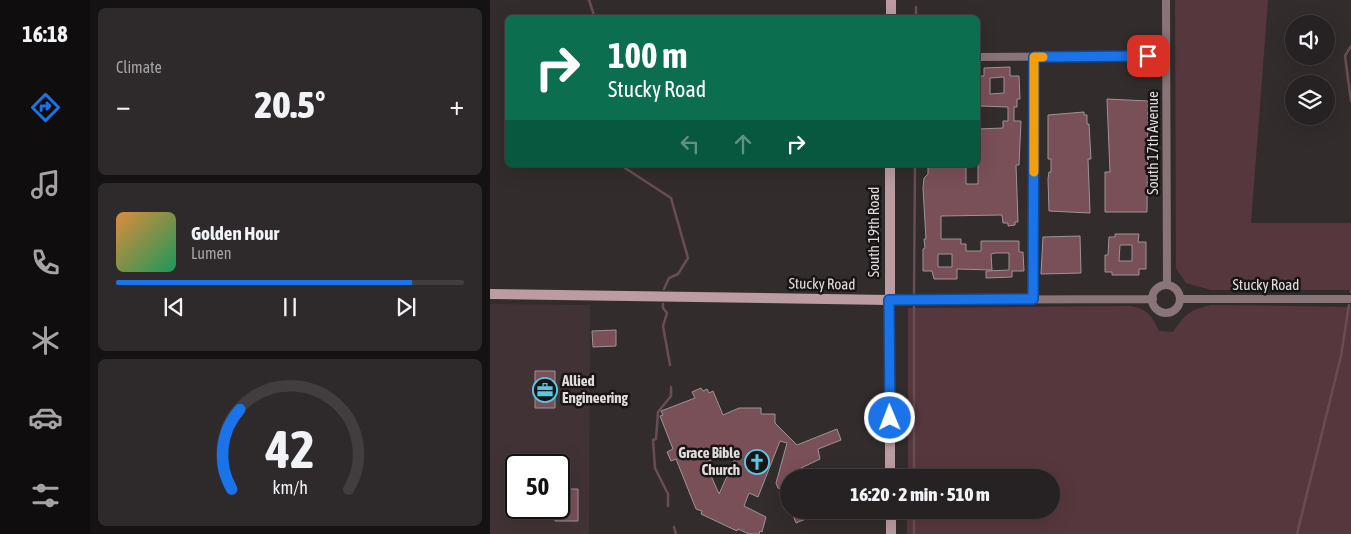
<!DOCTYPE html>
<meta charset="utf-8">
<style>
:root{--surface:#262122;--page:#2e292a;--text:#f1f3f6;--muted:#a4a3a5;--line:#423e40;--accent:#1a73e8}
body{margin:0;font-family:"Asap Condensed",sans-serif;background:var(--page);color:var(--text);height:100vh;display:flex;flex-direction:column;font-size:19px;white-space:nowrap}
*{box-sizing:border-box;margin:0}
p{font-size:16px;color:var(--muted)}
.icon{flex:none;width:28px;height:28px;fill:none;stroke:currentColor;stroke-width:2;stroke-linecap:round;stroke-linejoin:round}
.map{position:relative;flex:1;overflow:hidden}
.drawer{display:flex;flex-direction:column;gap:8px;padding:8px;background:#151213;width:400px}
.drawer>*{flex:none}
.hud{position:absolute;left:15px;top:15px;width:475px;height:152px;border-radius:8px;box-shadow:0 5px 20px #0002,0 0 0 1px var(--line);background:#0b6e4f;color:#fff;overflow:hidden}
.tools{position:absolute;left:795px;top:15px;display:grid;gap:10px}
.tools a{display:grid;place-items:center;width:50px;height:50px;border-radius:50%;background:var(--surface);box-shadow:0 5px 20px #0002,0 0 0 1px var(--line);font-size:25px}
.speed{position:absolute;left:15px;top:454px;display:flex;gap:10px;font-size:25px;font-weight:700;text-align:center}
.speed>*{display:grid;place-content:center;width:65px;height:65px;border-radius:50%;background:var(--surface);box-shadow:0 5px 20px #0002,0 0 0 1px var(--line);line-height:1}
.speed .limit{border:2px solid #111;border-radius:8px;background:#fff;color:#111}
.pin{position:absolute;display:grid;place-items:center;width:42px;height:42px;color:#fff;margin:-21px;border-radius:10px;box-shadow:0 2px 8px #0006}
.me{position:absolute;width:55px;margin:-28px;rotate:359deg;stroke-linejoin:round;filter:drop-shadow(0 0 4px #0008)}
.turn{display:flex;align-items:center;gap:18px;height:105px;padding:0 20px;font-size:22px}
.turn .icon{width:65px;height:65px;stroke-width:2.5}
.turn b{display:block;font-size:35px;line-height:42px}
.lanes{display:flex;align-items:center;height:48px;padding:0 20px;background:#0003;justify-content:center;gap:25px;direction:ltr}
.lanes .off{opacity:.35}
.big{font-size:38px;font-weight:800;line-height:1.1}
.drawer .tile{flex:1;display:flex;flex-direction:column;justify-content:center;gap:8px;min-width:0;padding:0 18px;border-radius:8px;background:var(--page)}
.drawer .dial{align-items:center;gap:0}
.dial svg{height:130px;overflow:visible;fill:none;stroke:var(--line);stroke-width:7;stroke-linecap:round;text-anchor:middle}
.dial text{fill:var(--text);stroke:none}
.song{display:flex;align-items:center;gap:15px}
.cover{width:60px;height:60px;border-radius:8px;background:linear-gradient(135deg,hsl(30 70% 55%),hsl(150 70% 35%))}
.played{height:5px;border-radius:2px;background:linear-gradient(90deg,var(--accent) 85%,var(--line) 85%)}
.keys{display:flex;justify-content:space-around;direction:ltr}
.heat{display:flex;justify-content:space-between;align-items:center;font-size:28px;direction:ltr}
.trip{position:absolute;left:290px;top:469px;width:280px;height:50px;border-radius:25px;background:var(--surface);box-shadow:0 5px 20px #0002,0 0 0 1px var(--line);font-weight:800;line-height:50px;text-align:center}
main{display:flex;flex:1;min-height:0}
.dock{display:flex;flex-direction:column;width:90px;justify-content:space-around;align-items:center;background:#0f0d0e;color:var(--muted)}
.dock .icon{width:35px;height:35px}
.dock .on{color:var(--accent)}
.dock b{font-size:22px;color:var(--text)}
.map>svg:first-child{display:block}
</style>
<main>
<nav class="dock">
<b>16:18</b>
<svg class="icon on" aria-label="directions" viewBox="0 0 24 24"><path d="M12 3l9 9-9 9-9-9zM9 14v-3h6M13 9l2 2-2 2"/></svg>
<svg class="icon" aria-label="music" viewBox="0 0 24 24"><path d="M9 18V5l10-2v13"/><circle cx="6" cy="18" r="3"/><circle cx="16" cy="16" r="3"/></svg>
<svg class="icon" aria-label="phone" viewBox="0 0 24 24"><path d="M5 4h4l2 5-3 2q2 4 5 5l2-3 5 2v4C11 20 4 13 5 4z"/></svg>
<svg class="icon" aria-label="climate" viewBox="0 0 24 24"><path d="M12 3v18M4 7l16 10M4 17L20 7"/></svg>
<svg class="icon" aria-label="car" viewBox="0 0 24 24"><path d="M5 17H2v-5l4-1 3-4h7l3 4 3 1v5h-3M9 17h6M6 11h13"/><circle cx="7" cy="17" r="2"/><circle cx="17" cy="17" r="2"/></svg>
<svg class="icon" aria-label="filters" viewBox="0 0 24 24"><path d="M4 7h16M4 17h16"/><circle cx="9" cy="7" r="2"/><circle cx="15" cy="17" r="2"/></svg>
</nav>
<section class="drawer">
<div class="tile"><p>Climate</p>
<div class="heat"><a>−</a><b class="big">20.5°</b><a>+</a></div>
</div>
<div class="tile">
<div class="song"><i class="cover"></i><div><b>Golden Hour</b><p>Lumen</p></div></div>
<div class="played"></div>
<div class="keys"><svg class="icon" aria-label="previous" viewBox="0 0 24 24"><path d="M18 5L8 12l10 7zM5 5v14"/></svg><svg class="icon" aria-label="pause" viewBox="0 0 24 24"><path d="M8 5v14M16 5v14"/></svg><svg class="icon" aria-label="next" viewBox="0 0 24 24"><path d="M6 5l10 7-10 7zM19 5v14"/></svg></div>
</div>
<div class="tile dial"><svg viewBox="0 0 100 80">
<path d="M14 69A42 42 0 1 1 86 69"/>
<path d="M14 69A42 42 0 0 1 19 20" stroke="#1a73e8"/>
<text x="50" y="56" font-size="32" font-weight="700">42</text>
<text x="50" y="72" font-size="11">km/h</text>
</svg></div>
</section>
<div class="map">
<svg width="861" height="534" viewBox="0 0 861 534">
<rect width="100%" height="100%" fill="#332c2d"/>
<path fill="#413335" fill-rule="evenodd" d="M0,304L100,305L99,534H0ZM26,465H69V508H26Z"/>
<path fill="#57373e" d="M685,0H778L761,223H861V290H721L696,283L686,268Z
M722,305L861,307V534H417V510H561V478L418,477V308L640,306C657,309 662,315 669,331L683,332C695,314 701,309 722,305Z"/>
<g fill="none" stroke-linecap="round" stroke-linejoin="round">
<path stroke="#684d54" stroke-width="2.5" d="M99,0L105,18
M426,18V7
M861,46L855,56L861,101
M135,165V168L181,198L198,258L188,274L179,278L174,289
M861,292V291
M424,293L425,165
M173,304V308L177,313L173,326L180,365
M424,306V478
M178,506V494L165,468L163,440L166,439L168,412L181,396V387
M424,510V534
M184,527L186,534
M807,534L851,356L859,305"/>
</g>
<path fill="#794f58" stroke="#9d9496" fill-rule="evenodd" d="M520,67V76H529L530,99H527V107H524V121H531L529,165H526L528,222H525V225L518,226V223H513L512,215L451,216V239H471V244H476V251H491V241H529V252H533L534,271H522V277L496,278V271L519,270V253H505L501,254L502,270L467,269V279H444L442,271H433V249L435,248L434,239H436L433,188L434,178L438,174V165H476V184H488V129L513,128V121H518V107L490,106V95H488V76H494V68ZM514,77V93L500,94V78ZM448,254H462V267H448Z
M617,99L658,101L657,212H615V172H620Z
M594,112V115H597V124H599L601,159H598L600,213L559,211L558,179L559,172H561V159H558V115Z
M625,234H649L648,242H656V269H649V275H622V272H615V255H618L619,237H625ZM630,245H642V261H629Z
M590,236L591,273L551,274L553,237Z
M126,330V346L103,347L102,331Z
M45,371H65V408H45Z
M211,388L213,391L217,389L219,393L223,391L233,415L249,408H271V414H285V423L307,445L347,429L351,440L328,449L330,459L311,468L315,478H299L298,503L293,490L288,488L286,483L297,443L290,441L268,497L259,493L254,506L276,517L272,532L270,531L269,534H259L248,529L247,531L211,514L212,511L206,509L186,459L181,461L177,452L183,449L170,416L173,415L171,411L205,398L202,392ZM248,452L229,494L215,462L227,458L228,460Z
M69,489H88V521H65V508H69Z
M301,510H338L306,523Z"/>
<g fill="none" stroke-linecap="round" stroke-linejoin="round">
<path stroke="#897478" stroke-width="8" d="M676,0L677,285
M488,57L676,56
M662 299a14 14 0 1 1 28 0a14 14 0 1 1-28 0Z
M543,299L544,57
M690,299H861
M399,300L663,299"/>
<path stroke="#bc9ba2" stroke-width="10" d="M401,18V0
M400,165V478
M0,294L399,300
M401,510V534"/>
</g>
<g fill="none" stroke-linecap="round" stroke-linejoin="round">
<defs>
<path id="route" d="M400,418L399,300L543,299L544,57L658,56"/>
</defs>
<use href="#route" stroke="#114b97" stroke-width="12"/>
<use href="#route" stroke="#1a73e8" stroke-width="9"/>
<path stroke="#f59e0b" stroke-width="9" d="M544,172V57H553"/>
</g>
<defs>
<symbol id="office-ring" viewBox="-11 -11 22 22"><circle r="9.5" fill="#191516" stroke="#57c9e2" stroke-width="1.5"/><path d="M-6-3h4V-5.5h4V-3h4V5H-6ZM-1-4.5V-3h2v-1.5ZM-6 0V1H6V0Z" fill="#57c9e2"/></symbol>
<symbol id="church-ring" viewBox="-11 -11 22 22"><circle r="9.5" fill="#191516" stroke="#57c9e2" stroke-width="1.5"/><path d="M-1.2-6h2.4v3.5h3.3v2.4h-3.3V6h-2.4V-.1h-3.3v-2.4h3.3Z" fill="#57c9e2"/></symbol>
</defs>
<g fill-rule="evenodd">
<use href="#office-ring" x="41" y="376" width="28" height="28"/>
<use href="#church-ring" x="253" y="448" width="28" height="28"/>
</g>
<g text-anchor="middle" stroke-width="5" stroke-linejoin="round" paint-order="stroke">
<g font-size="15" fill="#e1dcdc" stroke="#191516">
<text transform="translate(663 143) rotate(-90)" y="5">South 17th Avenue</text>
<text transform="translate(384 232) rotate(-90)" y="5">South 19th Road</text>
<text transform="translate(332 284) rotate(1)" y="5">Stucky Road</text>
<text x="776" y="290">Stucky Road</text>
</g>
<g font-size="15" font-weight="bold" fill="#e1dcdc" stroke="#191516" text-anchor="start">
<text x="72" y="386">Allied<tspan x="72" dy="17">Engineering</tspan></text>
<text x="250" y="458" text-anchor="end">Grace Bible<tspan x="250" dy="17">Church</tspan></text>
</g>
</g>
</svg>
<div class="tools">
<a><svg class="icon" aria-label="sound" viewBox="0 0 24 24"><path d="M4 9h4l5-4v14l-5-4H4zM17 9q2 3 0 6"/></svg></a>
<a><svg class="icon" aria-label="layers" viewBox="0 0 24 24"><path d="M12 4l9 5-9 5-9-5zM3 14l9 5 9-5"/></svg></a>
</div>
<div class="speed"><div class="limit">50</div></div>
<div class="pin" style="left:658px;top:56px;background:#d93025"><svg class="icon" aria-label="arrive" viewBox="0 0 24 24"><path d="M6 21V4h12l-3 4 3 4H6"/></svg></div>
<svg class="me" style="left:400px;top:418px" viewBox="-20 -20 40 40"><circle r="17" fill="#1a73e8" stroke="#fff" stroke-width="3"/><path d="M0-11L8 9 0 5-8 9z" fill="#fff"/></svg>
<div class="trip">16:20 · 2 min · 510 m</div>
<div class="hud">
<div class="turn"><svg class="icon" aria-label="right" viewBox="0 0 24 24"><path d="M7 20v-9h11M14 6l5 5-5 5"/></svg><div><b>100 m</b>Stucky Road</div></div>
<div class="lanes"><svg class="icon off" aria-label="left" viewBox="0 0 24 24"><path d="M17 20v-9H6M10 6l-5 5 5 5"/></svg><svg class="icon off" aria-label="ahead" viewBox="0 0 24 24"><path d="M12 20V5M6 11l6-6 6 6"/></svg><svg class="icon" aria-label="right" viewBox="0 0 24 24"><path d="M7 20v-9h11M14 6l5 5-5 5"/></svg></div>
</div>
</div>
</main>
